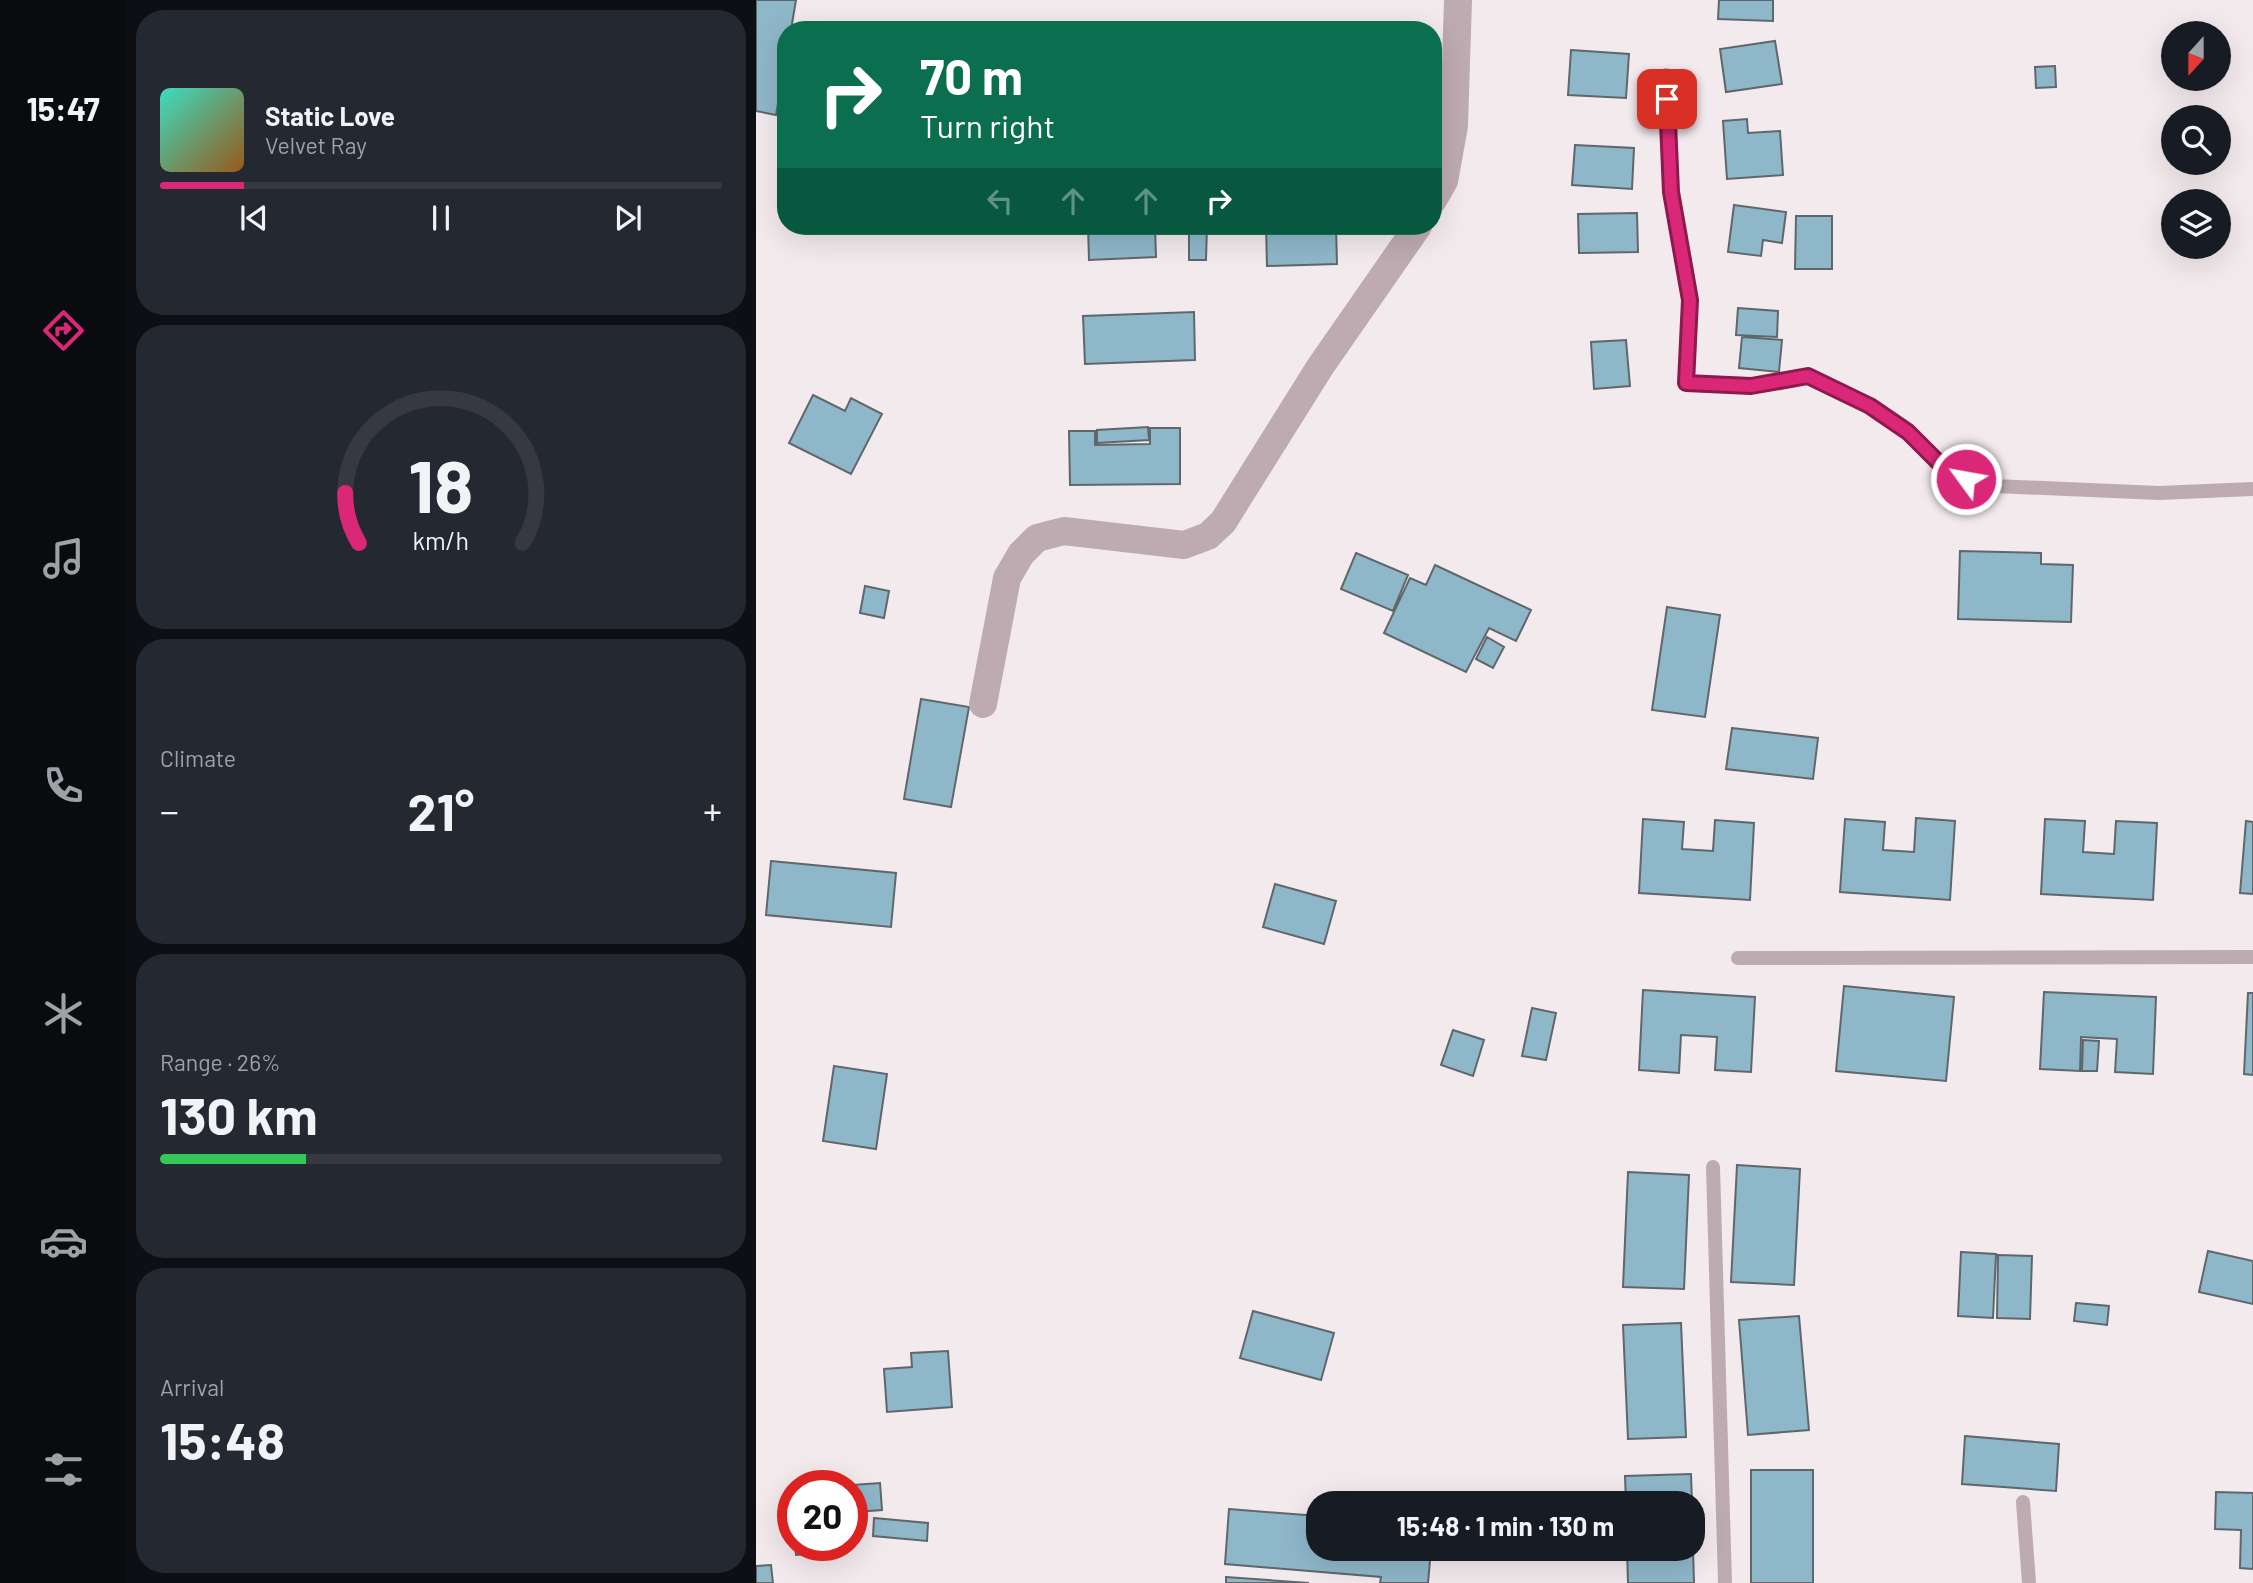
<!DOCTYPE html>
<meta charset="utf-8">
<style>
:root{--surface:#171b24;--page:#242831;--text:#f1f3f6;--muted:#9ea1a6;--line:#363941;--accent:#db2777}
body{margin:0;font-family:Barlow,sans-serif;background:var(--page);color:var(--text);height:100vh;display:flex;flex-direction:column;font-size:26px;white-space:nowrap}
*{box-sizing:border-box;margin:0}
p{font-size:23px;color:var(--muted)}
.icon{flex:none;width:38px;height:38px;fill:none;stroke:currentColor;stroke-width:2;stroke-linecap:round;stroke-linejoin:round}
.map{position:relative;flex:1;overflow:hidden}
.sheet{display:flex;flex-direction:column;gap:10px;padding:10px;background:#0d0f14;width:630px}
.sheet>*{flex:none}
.hud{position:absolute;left:21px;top:21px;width:665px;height:214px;border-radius:28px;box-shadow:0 7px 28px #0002;background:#0b6e4f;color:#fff;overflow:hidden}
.needle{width:46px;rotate:201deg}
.fabs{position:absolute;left:1405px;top:21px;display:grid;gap:14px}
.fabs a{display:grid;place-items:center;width:70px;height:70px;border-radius:50%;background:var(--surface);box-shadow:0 7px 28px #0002;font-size:35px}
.speed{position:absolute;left:21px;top:1470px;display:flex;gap:14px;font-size:35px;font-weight:700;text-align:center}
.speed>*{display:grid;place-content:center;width:91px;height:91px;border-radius:50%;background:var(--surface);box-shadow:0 7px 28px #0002;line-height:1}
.speed .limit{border:10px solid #d22;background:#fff;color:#111}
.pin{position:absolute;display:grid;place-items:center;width:60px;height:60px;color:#fff;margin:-30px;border-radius:14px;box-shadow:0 4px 10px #0006}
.me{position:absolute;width:77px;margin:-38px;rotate:302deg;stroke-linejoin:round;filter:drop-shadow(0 0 5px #0008)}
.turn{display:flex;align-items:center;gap:24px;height:147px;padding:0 28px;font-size:32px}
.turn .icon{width:91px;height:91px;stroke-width:2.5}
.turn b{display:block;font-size:49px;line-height:60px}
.lanes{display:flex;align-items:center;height:66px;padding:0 28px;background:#0003;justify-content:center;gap:35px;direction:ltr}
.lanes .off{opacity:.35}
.big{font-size:52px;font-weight:700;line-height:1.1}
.sheet .card{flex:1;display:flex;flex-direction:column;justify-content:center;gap:10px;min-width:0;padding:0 24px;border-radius:28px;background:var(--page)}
.sheet .dial{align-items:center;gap:0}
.dial svg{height:182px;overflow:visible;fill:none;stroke:var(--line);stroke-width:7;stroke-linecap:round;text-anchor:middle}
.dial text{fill:var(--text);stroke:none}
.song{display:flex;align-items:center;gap:21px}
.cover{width:84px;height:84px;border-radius:10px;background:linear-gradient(135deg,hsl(170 70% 55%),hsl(30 70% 35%))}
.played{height:7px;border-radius:4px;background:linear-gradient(90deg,var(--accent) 15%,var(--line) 15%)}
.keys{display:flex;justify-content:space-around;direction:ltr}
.heat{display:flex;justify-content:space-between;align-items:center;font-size:38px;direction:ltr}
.charge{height:10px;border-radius:5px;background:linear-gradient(90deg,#34c759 26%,var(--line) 0)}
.trip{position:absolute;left:550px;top:1491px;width:399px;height:70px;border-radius:28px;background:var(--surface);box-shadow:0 7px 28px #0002;font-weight:700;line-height:70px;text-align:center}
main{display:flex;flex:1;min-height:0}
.menu{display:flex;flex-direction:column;width:126px;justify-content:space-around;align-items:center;background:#090b0e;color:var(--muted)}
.menu .icon{width:49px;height:49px}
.menu .on{color:var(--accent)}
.menu b{font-size:32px;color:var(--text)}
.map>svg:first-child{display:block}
</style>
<main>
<nav class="menu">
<b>15:47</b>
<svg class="icon on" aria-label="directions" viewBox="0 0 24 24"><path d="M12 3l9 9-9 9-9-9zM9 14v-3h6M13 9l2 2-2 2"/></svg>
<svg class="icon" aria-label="music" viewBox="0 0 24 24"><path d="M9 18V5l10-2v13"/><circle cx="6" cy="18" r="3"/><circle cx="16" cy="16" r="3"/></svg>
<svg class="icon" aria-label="phone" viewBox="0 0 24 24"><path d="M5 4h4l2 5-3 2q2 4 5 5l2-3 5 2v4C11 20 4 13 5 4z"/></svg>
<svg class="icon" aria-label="climate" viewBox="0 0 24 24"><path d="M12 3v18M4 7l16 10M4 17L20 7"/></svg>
<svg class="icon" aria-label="car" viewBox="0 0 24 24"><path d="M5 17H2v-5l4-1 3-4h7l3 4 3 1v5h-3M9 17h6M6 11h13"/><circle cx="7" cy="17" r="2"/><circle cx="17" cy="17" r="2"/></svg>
<svg class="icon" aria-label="filters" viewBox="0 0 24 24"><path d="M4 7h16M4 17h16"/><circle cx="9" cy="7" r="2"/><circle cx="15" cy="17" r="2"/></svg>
</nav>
<section class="sheet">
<div class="card">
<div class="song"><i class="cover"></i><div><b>Static Love</b><p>Velvet Ray</p></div></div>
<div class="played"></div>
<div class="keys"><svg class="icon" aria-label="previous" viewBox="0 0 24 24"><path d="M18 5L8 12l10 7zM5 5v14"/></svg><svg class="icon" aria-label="pause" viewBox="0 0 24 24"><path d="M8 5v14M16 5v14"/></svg><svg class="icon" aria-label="next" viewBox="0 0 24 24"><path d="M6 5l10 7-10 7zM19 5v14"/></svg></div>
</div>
<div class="card dial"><svg viewBox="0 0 100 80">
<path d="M14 69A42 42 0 1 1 86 69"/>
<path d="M14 69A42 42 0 0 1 8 47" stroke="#db2777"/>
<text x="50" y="56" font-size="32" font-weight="700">18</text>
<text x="50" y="72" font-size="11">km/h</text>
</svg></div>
<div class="card"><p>Climate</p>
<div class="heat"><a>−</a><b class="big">21°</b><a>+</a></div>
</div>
<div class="card"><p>Range · 26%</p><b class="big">130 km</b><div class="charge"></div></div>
<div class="card"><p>Arrival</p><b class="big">15:48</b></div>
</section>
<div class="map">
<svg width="1497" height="1583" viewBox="0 0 1497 1583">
<rect width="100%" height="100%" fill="#f3eaed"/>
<path fill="#8fb7ca" stroke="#60676b" stroke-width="2" d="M0,0H40L35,30H30V58L20,115L0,111Z
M963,0H1017V21L962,19Z
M1019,41L1026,84L970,92L964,49Z
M815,50L873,54L870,98L812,95Z
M1299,66L1300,87L1280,88L1279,67Z
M991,119L992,133L1024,131L1027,175L971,179L967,121Z
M819,145L878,148L876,189L816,185Z
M978,205L1030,212L1026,243L1007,240L1005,256L972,252Z
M881,213L882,252L823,253L822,214Z
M1040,216H1076V269H1039Z
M332,226H399L400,257L333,260Z
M433,226H451L450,260H433Z
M510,226H580L581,264L511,266Z
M982,308L1022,311L1021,337L980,335Z
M438,312L439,360L329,364L327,316Z
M986,337L1026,340L1023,372L983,368Z
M870,340L874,386L838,389L835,342Z
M57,395L89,411L95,398L126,414L95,474L33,443Z
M392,427L393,440L341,443V430Z
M394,428H424V484L314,485L313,431H339V445L394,444Z
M1204,551L1285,553V564L1317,565L1315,622L1202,619Z
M600,553L652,575L637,611L585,589Z
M679,565L775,610L760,641L733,628L710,672L628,633L654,578L670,585Z
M109,586L133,591L128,618L104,613Z
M911,607L964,615L949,717L896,710Z
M731,637L748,647L737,668L720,659Z
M165,699L213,707L195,807L148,799Z
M976,728L1062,738L1057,779L970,769Z
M1160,818L1199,821L1194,900L1084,892L1089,819L1129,822L1127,850L1158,852Z
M887,819L928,822L926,849L957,851L959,820L998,823L994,900L883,893Z
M1289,819L1329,821L1327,852L1358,854L1360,821L1401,823L1397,900L1285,894Z
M1490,821L1497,822V894L1484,893Z
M15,861L140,873L135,927L10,915Z
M519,884L580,901L568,944L507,927Z
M1088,986L1198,997L1190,1081L1080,1071Z
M887,990L999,997L995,1072L959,1070L961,1037L925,1035L923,1073L883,1070Z
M1288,992L1400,997L1397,1074L1359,1072L1361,1039L1325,1037L1324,1071L1284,1069Z
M1492,993H1497V1075L1488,1074Z
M776,1008L800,1013L790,1060L766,1056Z
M697,1030L728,1040L717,1076L685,1065Z
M1327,1040L1343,1041L1341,1071H1326Z
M78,1066L131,1074L120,1149L67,1141Z
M981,1165L1044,1169L1038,1285L975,1282Z
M872,1172L933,1175L928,1289L867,1287Z
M1452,1251L1497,1261V1304L1443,1292Z
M1205,1252L1240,1254L1237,1318L1202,1316Z
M1242,1255L1276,1256L1274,1319L1241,1318Z
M1320,1303L1353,1306L1351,1325L1318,1321Z
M497,1311L578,1333L565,1380L484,1358Z
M1043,1316L1053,1430L992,1435L983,1320Z
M925,1323L930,1437L872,1439L867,1325Z
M192,1351L196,1407L131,1412L128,1369L156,1367L155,1353Z
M1209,1436L1303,1444L1300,1491L1206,1484Z
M995,1470H1057V1583H995Z
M935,1474L936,1503H870L869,1476Z
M124,1483L126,1510L99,1512L97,1485Z
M1460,1492L1497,1493V1569L1484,1568L1485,1530L1459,1529Z
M473,1509L562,1516V1549H675L672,1583H624L625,1577L469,1564Z
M936,1515L938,1583H872L871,1549H936Z
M118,1518L172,1523L171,1541L117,1536Z
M39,1545H90L91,1551L40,1555Z
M15,1565L17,1583H0V1566Z
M470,1577L553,1583H470Z"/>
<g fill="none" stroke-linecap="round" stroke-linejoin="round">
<path stroke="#beabb1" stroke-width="14" d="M910,75L915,192L935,300L930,383L995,386L1052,376L1114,406L1135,420L1152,432L1188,468L1210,479L1238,486L1403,493L1497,489
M982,958L1497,957
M957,1167L969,1583
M1267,1502L1273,1583"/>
<path stroke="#beabb1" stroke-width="28" d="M677,200L688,181L698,126L702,0
M227,704L251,578L265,554L281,538L308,531L428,545L452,536L467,522L564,367L662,226"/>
</g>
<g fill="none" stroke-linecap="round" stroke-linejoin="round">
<defs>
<path id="route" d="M911,99L915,192L934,300L930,383L995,386L1052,376L1114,406L1152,432L1188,468L1210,479"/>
</defs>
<use href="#route" stroke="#8e194d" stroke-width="18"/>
<use href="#route" stroke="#db2777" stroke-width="12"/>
</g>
</svg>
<div class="fabs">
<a><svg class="needle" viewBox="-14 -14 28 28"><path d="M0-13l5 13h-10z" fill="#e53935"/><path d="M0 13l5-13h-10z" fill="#9ea1a6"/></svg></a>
<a><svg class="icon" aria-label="search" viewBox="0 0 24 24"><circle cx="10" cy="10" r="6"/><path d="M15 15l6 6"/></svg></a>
<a><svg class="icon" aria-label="layers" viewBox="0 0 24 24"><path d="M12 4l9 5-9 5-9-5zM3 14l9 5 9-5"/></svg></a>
</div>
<div class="speed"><div class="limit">20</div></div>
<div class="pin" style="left:911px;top:99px;background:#d93025"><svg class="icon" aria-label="arrive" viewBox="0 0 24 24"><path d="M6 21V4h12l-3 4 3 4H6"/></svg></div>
<svg class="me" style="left:1210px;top:479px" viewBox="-20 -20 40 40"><circle r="17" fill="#db2777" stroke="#fff" stroke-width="3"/><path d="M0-11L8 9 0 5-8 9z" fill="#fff"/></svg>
<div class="trip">15:48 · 1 min · 130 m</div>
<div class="hud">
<div class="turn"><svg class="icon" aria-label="right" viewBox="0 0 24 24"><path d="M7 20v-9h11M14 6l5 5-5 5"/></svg><div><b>70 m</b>Turn right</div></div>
<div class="lanes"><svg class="icon off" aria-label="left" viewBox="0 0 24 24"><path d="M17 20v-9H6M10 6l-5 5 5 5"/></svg><svg class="icon off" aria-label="ahead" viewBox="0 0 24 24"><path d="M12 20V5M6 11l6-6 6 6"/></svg><svg class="icon off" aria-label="ahead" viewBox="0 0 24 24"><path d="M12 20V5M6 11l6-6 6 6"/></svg><svg class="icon" aria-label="right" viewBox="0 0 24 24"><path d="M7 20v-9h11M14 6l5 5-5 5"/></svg></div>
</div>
</div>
</main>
